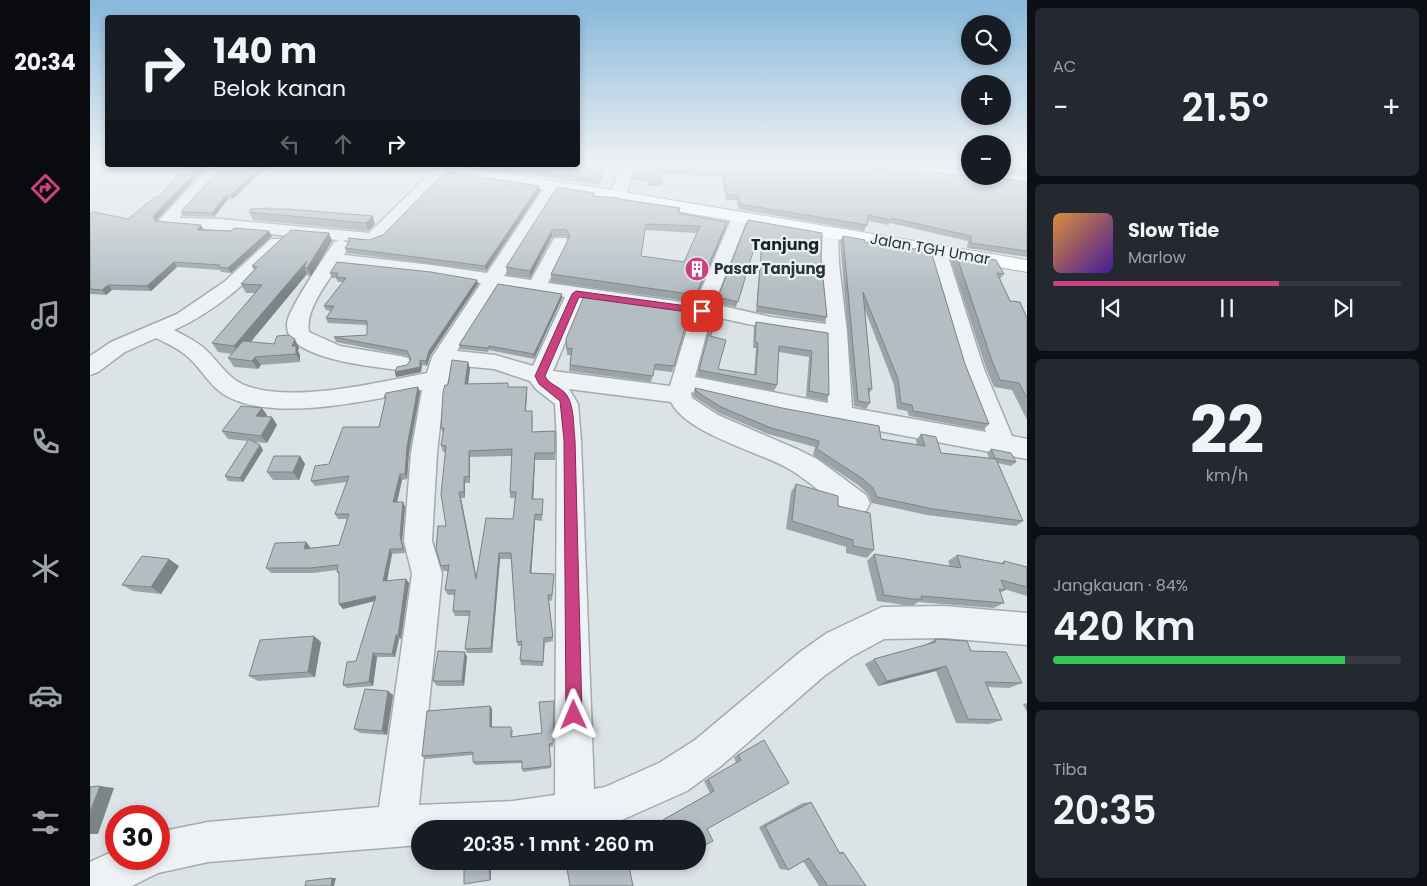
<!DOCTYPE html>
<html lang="id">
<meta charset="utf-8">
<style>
:root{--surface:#171b24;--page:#242831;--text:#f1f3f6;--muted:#9ea1a6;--line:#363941;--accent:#ca4281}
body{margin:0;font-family:Poppins,sans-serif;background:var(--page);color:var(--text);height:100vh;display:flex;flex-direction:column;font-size:19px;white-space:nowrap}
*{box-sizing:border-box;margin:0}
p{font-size:16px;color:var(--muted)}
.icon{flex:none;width:28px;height:28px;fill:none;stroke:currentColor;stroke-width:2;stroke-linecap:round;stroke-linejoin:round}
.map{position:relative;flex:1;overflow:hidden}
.side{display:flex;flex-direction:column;gap:8px;padding:8px;background:#0d0f14;width:400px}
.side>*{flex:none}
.hud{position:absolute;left:15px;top:15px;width:475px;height:152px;border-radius:5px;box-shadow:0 2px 8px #0003;background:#171b24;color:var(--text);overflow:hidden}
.tools{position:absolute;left:871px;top:15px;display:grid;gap:10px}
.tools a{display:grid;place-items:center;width:50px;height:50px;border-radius:50%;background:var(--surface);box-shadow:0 2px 8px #0003;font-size:25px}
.speed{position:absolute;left:15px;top:805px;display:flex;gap:10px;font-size:25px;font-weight:700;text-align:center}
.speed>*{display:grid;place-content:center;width:65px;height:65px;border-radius:50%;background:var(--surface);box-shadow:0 2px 8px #0003;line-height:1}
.speed .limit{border:8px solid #d22;background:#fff;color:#111}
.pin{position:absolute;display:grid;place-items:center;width:42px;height:42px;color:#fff;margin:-21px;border-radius:10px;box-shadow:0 2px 8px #0006}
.me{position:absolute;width:55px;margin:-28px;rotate:359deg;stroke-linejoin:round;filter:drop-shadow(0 0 4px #0008)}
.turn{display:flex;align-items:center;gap:18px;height:105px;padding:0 25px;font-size:22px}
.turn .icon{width:65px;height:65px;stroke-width:2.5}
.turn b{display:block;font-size:35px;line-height:42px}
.lanes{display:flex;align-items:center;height:48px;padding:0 25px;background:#0003;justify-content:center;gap:25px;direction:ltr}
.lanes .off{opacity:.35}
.big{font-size:38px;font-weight:600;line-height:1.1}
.side .card{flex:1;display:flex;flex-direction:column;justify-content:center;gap:8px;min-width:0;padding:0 18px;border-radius:8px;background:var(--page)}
.side .dial{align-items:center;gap:0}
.dial b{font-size:65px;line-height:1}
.song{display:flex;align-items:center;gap:15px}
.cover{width:60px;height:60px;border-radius:8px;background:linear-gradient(135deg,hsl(30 70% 55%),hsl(260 70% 35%))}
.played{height:5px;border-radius:2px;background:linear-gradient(90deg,var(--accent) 65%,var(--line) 65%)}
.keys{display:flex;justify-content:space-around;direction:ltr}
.heat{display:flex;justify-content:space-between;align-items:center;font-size:28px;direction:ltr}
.charge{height:8px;border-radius:4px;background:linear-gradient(90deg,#34c759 84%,var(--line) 0)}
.trip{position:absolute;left:321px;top:820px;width:295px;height:50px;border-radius:25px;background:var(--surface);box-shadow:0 2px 8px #0003;font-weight:600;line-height:50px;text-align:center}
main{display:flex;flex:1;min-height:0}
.tabs{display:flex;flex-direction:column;width:90px;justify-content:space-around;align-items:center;background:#090b0e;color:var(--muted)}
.tabs .icon{width:35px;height:35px}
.tabs .current{color:var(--accent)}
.tabs b{font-size:22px;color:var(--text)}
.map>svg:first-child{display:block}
</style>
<main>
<nav class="tabs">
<b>20:34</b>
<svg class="icon current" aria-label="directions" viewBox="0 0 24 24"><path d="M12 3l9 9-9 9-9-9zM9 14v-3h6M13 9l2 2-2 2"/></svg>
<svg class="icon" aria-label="music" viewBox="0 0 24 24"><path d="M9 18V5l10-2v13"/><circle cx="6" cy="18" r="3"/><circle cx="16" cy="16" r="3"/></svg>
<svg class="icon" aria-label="phone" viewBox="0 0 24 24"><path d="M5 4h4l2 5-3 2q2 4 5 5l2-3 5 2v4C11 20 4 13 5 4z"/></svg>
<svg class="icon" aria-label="climate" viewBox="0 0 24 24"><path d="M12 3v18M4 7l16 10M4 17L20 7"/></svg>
<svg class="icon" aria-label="car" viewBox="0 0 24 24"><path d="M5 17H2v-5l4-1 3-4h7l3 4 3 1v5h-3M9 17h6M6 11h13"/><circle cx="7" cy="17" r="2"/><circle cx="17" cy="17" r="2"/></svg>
<svg class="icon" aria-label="filters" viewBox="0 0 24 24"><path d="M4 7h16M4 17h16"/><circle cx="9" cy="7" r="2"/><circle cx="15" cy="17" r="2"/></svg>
</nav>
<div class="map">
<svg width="937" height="886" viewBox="0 0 937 886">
<rect width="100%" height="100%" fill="#dce3e6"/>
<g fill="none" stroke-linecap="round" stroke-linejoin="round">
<defs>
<path id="minor" d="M121,165H136L89,218L130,219L279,233L347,166H357L359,169L357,172L293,239L281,243L253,240L260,245L254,255L342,265L397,273L457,183H467L469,186L414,276L441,280L462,242L464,238H476L478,242L458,283L605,304L642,217L644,214H656L658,217L624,304L681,317L736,324L731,264L732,232L734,228H746L748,232L749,264L757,332L762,408L896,432L872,369L838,250L841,246L847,245L853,246L856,250L894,369L922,436L937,439V459L689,412L601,392L602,398L628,415L709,450L727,459L776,495L780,503L776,511C772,512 768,515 765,514C755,513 713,476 699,469C668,451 597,434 581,402L479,389L488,404L491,440L504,789L515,787L569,763L605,740L710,652L737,633L792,607L854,606L937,613V645L854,638L794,639L761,657L734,676L631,766L597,791L516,827L503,829H330V845L118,862L68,873L42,886H0V862L26,850V859H69V832L118,822L289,807L322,574L314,541L321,453L332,390C280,400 181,424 133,394C119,384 111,369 99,358C90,349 78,344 66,338L35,352L8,372L0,375V356L21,342L87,314L134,282L181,239H193L196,243L193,247C160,279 127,311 84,330C95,336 107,341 116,350C128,361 137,377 152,384C198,405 289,382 337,373L342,357L391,283L342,275L248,265C237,284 215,309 219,332L250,346L310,356L318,358L321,363L318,368L310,370C283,367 218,360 201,338C198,335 197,328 197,324C197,311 236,254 245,241L250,240L70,225L68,222L70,219ZM408,286L475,297L443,366L405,355L367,351ZM493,300L601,316L580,386L463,371ZM621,316L681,329L737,337L738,403L605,377ZM362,365L404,369L440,381L446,389L465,404L467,440L465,795L423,801L329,805L352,574L342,541L347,453L353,399Z
M532,165H573L566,169L542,172L536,196L533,199H523L520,196L528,170Z
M635,165H716L709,169H642Z
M753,165H798L880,171V176H886L880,179L760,169Z
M912,174L937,178V186L895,180L888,176H912Z"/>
<path id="major" d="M321,165H359L528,191L937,260V272L528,201L329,170L324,168Z"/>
</defs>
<use href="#minor" stroke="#a2abaf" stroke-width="3"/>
<use href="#major" stroke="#9babb1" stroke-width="2"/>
<use href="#minor" fill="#eef2f4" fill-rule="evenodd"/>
<use href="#major" fill="#fff" fill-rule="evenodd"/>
</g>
<path fill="#9aa3a7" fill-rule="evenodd" d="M133,165L143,199H138L124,217L93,216L91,212Z
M373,165H530L527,168H516L509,185Z
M821,165H880V169Z
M912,165H937V176L912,172Z
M568,166H762L898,177L937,182V257L877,248L878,241L800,223L799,225L777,221V225L774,231L648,209L647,200H636L632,176L571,174L573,181L572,186H558V181L542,180V175Z
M449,186L450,191L396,271L257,253L255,248L260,242L258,238L279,240Z
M504,196L590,208L589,213L637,222L635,229L604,302L461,282V274L478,240L476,236L462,237L440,278L417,275L416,267ZM555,230L607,233L594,262L551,256Z
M180,209L285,224L278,231L163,220L159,212Z
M0,214L38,219L69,218L67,221L114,230L179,231L182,236L141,273L131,272L130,270L87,267L61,291L22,290L16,295L0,294Z
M658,220L731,259L737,317L734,322L666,312L671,248L664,247L646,307L627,303Z
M239,233L242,241L221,276H218L217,274L160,342L209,348L208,351L210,355V362L171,365L168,369L144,367L138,358L142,354L128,352L122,343L165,293H156L151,284L164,270L162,266Z
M753,236L774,242L875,364L899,424L893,430L819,416L817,411L807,409L804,385L775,310L782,389L779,394L780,403L776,409L764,406L750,241Z
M866,254L914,274L910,279L920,301L937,318V420L922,390L904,387L896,368L861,261Z
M240,273L388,284L340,356L337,366L332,365L331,372L306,377L305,372L317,365L320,360L318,356L246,342L244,337L277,335V325L238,323L236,318L241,311L236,310L234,306L253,282H248L246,278H242Z
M472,298L444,359L399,350L398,352L370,349L369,345Z
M600,311L582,372L564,370L561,382L479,371L481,355H477L476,339Z
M624,313L630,314L621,336L628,369L664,375L666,348H663L664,327L666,322L738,333L739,395L736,401L716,397L719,357L689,352L687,385L684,391L607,376Z
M378,362L380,369L378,384L418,383V387H437V394L436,411L443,418L442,432L465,431V460H445L443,499L453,506L452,521L445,520L441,573L464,574L462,601L459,600L463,641L455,643L453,666L431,665L430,660L431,646H428L427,642L421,559H410L402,653H377L375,649L379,616H365L363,611L365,595H358L355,590L358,571H353L351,566L356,526L355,452H353L351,445L353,434L351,428L358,385ZM422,456L420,492V498H425L423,519L386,578L371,498H375V483H380V457Z
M328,387L330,392L319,453L317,479L312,480L307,502H313L315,507L312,541L315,553L302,554L297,581L316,579L319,583L311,639H309L305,657H287L283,686L257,688L253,685L266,661L284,601L253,609L249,604V575L247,572V570L223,573H181L176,568L216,542L220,547V548L249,545L257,519H248L245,514L257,482L225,486L221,481L239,464L289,427L295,400L294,397Z
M605,388L791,439L827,445L826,440L831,434L851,453L899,458L897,453L901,449L926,462L921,466L908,463L933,521L926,526L837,515L782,503L778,494L768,485L723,455L725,447L678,434L629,413L604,397L603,394Z
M177,415L176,417H182L187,425L177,443L164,442L170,445L173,450L153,482L138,481L135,476L158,441L138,439L132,431Z
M210,456L215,464L209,480H183L177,472Z
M706,484L748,506L784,550L777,558L756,553V547L696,529L701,492Z
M784,554L860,566L858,561L867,555L911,563L914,561L937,567V596L914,589L915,590L910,593L914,603L904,608L828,602L824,605H814L787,601L777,561Z
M89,566L71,594L43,591L32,585Z
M224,636L231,642L225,677L168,681L159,676Z
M845,639L881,651L932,683L919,688L898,687L912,720L899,724L866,723L846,671L788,686L775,664L784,659L835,645Z
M377,657L374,686H347L343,681Z
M303,695L297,735L270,733L264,729Z
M464,701L463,746L459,747L461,768L433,772L432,769V763L385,765L383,762V755L335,759L332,756L400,706L402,709V727L423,730L422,737L452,733Z
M937,703V712L933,704Z
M674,740L617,829L609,848L608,849V829H575L570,821L620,793L614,781L646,763L644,757Z
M721,802L749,852H753L776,886H729L713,861L698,870L690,869L669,827L713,803Z"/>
<path fill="#7d8488" d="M112,165H118L66,221H65L63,216L66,213Z
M173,165H179L143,199L141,195Z
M516,165V168L509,185L510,180Z
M449,186L450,191L396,271L395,266Z
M136,195L138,199L124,217L122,213Z
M283,216L285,224L278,231L276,223Z
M637,222L635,229L604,302L606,295Z
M111,225L114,230H107Z
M462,230V237L440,278V271Z
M179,231L182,236L141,273L138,268Z
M239,233L242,241L221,276L217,268L214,267L217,274L150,355L144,346Z
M84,262L87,267L61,291L57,286Z
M387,280L388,284L340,356L337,366L336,361L339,351Z
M18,285L22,290L16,295L12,290Z
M472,294V298L444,359V354Z
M205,339L209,348L208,351L210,355V362L202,346Z
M165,357L171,365L168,369L162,361Z
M330,360L332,365L331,372L306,377L305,372Z
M378,362L380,369L377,391L375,384Z
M328,387L330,392L319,453L317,479L315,474L317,447Z
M437,387V394L435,418V411Z
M172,408L177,415L172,423L166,416Z
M182,417L187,425L177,443L171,436Z
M170,445L173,450L153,482L150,478Z
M379,451L380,457V483L379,476Z
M445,453V460L443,505L442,499Z
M210,456L215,464L209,480L203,472Z
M310,474L312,480L306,507L303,502Z
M374,477L375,483V498L374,492Z
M369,492L371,498L388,584L386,579Z
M313,502L315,507L312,541L315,553L313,549L310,536Z
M445,514V520L441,578L440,573Z
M216,542L220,547L218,553L214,549Z
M300,549L302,554L296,586L293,581Z
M409,553L410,559L402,653L401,648Z
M79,559L89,566L71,594L61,587Z
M316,579L319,583L311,639L308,636Z
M286,596L289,600L253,609L249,604Z
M306,635L309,639L305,657L302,654Z
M224,636L231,642L225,677L218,672Z
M375,652L377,657L374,686L372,681Z
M283,653L287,657L283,686L279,682Z
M856,666L846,671L788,686L797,681Z
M298,691L303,695L297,735L292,731Z
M400,706L402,709V731L400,727Z
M10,786L24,788L8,834H0V812Z
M399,861H401V880H400Z
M242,878H246L244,886H241Z"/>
<path fill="#b3bdc2" stroke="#7d8488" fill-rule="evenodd" d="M102,165H112L66,213L63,216L65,221L111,225L107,230L141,231L144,228L179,231L138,268L128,267L130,265L84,262L57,286L18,285L12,290L0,289V214L4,212L38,219L65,197H69L85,178Z
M133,165H173L141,195H136L122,213L91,212Z
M404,165H516L510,180Z
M569,165H641L643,166H711L713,165H760L762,166L880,176H897L937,182V251L881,243V236L802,218L801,220L778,215L777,225L649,204V195H637L633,171L570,169L573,181H559L558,176L542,175L544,169L568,166Z
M912,165H937V171L915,167L912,169Z
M357,172L449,186L395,266L255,248L260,241L258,238L279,240L293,235L348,179Z
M467,187L504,193L503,196L529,198V199L590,208L588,213L637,222L606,295L461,274L480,236L476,229L462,230L440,271L416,267ZM556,224L610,226L594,262L551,256Z
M179,208V209H198L283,216L276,223L159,212L161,209Z
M658,220L732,233L731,259L737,317L667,306L672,243L666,242L648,302L628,297Z
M201,230L239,233L217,268L214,267L217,261L144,346L122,343L172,285L151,284L167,267L162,266Z
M753,236L775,240L774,242L841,251L875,364L899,424L823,411L822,405L811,403L808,379L773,292L782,389L778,388L780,403L768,401Z
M866,254L906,260L914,274L907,273L920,301L930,302L937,318V398L929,383L910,380L902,361Z
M247,262L341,272L387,280L339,351L336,361L330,360V367L305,372L307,367L317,365L321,359L317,351L244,337L277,335V321L236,318L244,306H234L256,278L246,277L248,273H240Z
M408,284L472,294L444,354L399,346L398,348L369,345Z
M494,296L600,311L584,366L565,364L563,376L480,365L482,348L477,349L476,339Z
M624,313L630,314L620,336L636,340L628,369L666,375L668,343L665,342L666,322L738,333L739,395L719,391L722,351L689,346L687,385L609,370Z
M199,335L205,339L202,346H206V354L165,357L162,361L138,358L153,341L184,344L187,336Z
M362,360L378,362L375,384L418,383V387H437L435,411H442V432L465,431V453H445L442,499H453L452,515L445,514L440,573L464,574L462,595H458L463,637L454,638L453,662L430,660L432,641L427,642L421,553H409L401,648L375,649L380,611H363L365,590H355L359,565L351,566L346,549L348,526H356L351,494L356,446L351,445L354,428H351L353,392L355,385H358ZM422,449L420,492H426L423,519L396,518L386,579L369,492H374V477L379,476V451Z
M328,387L317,447L315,474H310L303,502H313L310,536L313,549H300L293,581L316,579L308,636L306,635L302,654L283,653L279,682L253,685L257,662L266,661L286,596L249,604V572H247L248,565L219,568H176L185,543L216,542L214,549L249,545L259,514H245L259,476L221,481L225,466L239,464L253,427H289L296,397H294L296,393Z
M605,388L692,408L789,426L791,439L835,446L831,434L846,437L851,453L906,459L933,521L843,509L787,497L783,488L773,479L727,449L729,441L681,428L631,407L606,391Z
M151,406L172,408L166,416L182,417L171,436L132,431Z
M159,439L170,445L150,478L135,476Z
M901,449L921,453L926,462L905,458Z
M184,456H210L203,472H177Z
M706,484L748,496V506L780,513L784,550L763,546V540L702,521Z
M784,554L871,568L867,555L914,564V561L937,567V587L911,580L915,590L909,589L914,603L831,596L832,599H822L794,595Z
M52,556L79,559L61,587L32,585Z
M224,636L218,672L159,676L170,640Z
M845,639L877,641L881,651L916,652L932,683L895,682L912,720L878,719L856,666L797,681L784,659L846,642Z
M348,651L375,652L372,681H343Z
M275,689L298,691L292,731L264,729Z
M464,701L463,743L459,744L461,766L432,769V761L383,762V752L332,756L337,711L400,706V727H421V737L452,733L449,702Z
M674,740L699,783L617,829L623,841L609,848L608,846V847V829H578L573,820L624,791L618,779L651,760L648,755Z
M10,786L0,812V787Z
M721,802L750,854L753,852L776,886H738L719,858L698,870L675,826Z
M374,861H399L400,880L374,884Z
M504,861H538L543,886H480L477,869Z
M242,878L241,886H215L216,881Z"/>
<linearGradient id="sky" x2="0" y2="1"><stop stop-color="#87b7da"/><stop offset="0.57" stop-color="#eff2f4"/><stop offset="1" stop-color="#eff2f4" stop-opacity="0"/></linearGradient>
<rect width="937" height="289" fill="url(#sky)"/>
<path fill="#ca4281" stroke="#832b54" d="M486,291L612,308L616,311L612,314L489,297L455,376C458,383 467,386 473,391C485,401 483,425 485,440L492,715L490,721L484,723L478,721L476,715L474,440L470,401L449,384L445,376L482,294Z"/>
<defs>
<symbol id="building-disc" viewBox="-11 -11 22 22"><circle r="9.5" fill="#ca4281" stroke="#ebf1f3"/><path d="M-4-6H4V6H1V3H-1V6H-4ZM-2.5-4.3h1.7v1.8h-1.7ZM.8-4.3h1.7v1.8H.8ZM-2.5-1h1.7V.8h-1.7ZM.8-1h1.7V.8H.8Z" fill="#fff"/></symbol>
</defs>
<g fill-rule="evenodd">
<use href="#building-disc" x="593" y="255" width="28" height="28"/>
</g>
<g text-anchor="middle" stroke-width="4.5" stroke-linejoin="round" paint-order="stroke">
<g font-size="15" fill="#26343b" stroke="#ebf1f3">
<text transform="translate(840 249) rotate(10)" y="5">Jalan TGH Umar</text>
</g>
<g font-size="15" font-weight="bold" fill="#26343b" stroke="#ebf1f3" text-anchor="start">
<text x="624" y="274">Pasar Tanjung</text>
</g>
<g font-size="16" font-weight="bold" fill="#18252c" stroke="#ebf1f3">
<text x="695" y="250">Tanjung</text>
</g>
</g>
</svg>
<div class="tools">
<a><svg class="icon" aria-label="search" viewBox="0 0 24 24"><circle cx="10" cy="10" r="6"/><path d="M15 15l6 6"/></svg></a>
<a>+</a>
<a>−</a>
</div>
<div class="speed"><div class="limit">30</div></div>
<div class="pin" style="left:612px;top:311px;background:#d93025"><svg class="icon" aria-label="arrive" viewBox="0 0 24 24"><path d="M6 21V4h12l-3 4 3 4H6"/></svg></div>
<svg class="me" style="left:484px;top:715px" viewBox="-20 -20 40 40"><path d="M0-17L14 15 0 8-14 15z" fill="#ca4281" stroke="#fff" stroke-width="4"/></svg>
<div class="trip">20:35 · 1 mnt · 260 m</div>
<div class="hud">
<div class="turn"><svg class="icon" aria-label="right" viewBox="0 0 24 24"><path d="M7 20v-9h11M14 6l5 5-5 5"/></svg><div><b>140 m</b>Belok kanan</div></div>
<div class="lanes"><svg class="icon off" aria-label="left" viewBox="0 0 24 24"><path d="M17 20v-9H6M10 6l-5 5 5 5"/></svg><svg class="icon off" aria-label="ahead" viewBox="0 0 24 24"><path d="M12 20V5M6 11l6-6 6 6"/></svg><svg class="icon" aria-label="right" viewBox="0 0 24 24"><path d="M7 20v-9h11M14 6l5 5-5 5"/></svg></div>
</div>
</div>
<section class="side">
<div class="card"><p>AC</p>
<div class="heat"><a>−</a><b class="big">21.5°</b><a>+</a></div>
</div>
<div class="card">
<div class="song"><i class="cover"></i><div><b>Slow Tide</b><p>Marlow</p></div></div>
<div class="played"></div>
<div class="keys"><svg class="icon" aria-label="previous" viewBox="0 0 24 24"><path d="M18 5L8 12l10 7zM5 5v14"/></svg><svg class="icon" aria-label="pause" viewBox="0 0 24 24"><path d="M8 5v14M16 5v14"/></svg><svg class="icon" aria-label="next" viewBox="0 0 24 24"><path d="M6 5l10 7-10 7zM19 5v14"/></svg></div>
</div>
<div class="card dial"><b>22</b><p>km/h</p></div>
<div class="card"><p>Jangkauan · 84%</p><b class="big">420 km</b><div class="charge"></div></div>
<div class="card"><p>Tiba</p><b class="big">20:35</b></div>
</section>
</main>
